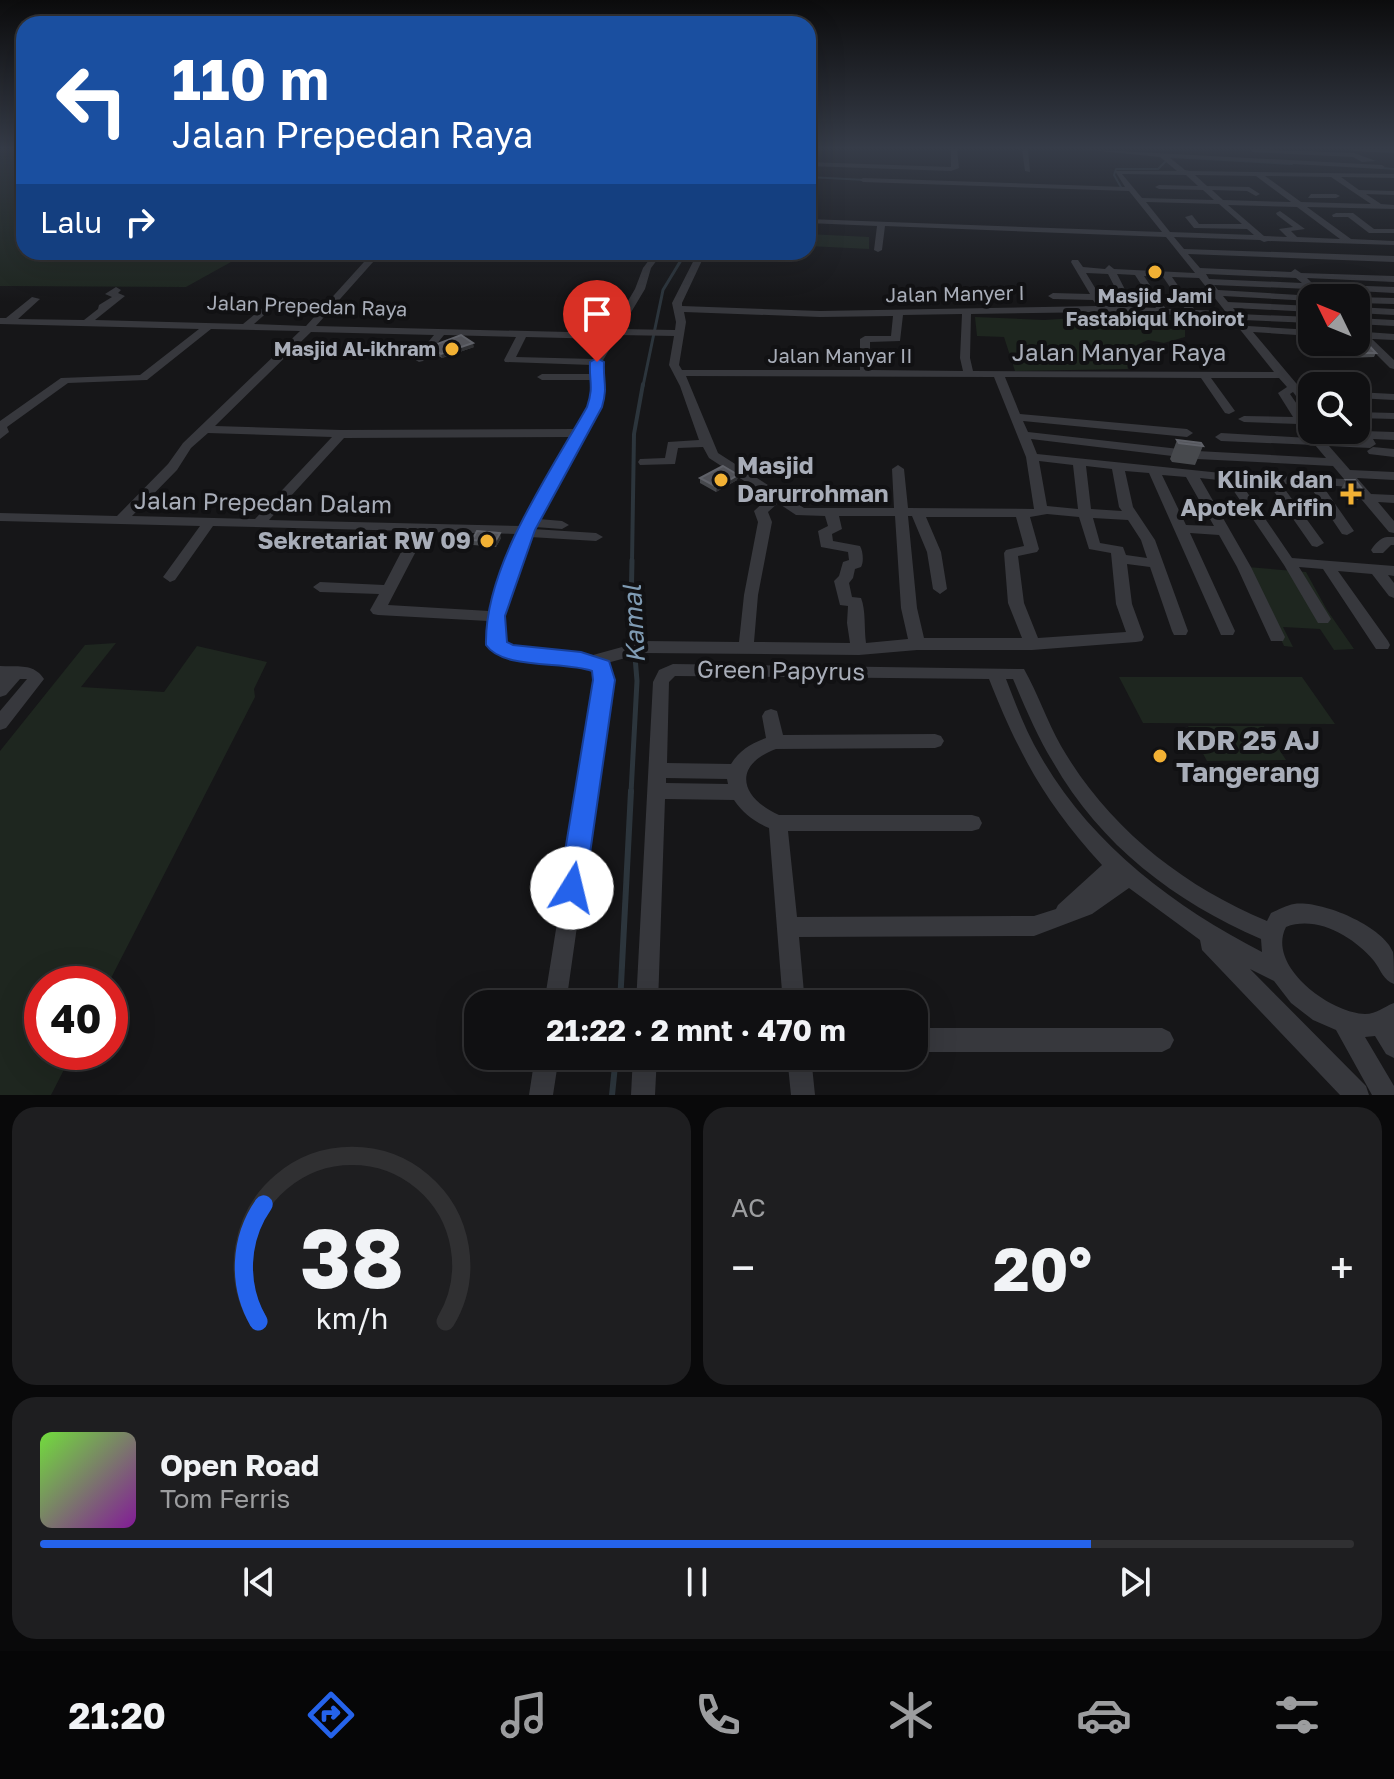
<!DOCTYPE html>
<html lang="id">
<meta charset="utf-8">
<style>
:root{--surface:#101012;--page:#1e1e20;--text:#f1f3f6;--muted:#9c9d9f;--line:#303032;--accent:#2563eb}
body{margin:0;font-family:"Golos Text",sans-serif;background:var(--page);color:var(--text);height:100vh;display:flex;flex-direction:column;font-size:30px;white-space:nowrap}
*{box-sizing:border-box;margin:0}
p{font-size:26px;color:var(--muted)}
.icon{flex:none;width:44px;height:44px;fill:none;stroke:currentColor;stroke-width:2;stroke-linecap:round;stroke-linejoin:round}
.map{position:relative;height:1095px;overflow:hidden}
.drawer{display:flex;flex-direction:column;gap:12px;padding:12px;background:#09090a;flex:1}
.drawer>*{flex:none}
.hud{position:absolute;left:16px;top:16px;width:800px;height:244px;border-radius:24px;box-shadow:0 8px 32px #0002,0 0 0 2px var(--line);background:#1a4fa0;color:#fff;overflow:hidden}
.needle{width:52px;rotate:313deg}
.tools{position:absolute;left:1298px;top:284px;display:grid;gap:16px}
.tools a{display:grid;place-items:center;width:72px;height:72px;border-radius:16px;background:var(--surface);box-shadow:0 8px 32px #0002,0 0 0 2px var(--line);font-size:40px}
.speed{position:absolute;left:24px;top:966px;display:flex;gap:16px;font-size:40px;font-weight:700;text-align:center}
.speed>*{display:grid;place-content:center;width:104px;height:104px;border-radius:50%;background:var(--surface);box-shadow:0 8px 32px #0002,0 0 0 2px var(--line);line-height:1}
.speed .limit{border:12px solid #d22;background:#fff;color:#111}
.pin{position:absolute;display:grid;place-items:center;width:68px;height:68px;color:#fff;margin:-82px -34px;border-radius:50% 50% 50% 0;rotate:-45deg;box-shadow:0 0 8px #0007}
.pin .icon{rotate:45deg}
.me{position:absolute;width:88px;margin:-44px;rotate:9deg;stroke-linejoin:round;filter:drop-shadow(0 0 6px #0008)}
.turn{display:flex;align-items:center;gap:28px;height:168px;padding:0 24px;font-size:36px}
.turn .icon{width:104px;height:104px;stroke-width:2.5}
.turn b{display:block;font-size:56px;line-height:68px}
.then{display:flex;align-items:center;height:76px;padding:0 24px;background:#0003;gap:16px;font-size:30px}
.big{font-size:60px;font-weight:700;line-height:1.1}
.drawer .widget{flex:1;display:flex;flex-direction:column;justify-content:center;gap:12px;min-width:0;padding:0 28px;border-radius:24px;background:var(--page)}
.drawer .dial{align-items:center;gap:0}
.dial svg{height:208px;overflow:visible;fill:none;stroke:var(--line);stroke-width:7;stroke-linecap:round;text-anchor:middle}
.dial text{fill:var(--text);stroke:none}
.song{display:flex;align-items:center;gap:24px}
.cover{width:96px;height:96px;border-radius:12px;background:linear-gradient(135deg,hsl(100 70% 55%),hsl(290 70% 35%))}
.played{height:8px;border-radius:4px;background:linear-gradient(90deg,var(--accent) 80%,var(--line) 80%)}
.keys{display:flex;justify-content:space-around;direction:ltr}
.heat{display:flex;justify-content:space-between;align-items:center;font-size:44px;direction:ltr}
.drawer .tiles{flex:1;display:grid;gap:12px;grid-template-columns:1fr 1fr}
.widget:last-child{grid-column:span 2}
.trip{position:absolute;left:464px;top:990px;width:464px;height:80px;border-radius:24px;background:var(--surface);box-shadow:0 8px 32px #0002,0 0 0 2px var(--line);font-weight:700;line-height:80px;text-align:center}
.menu{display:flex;height:128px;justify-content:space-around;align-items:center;background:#060607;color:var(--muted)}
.menu .icon{width:56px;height:56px}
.menu .active{color:var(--accent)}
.menu b{font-size:36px;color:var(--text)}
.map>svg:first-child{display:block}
</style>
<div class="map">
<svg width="1394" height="1095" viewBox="0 0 1394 1095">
<rect width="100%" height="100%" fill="#161618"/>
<path fill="#1e261f" d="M0,149H24V252H249L186,287L0,286Z
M808,234L869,237V249L808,246Z
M1137,314L1203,317V327H1185V337L1164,343L1148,340L1124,351L1128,369L1015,371L1004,337L977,336L975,317L1044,320Z
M1247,567L1306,572L1327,610L1354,649L1334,650L1320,629L1283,627L1293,647L1284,646Z
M116,643L81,687L164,692L197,646L267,662L254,689L255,697L108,984H42V1052H73L51,1095H0V751L85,645Z
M1119,677H1302L1335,724L1143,723Z
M1188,726H1264L1286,760L1207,761Z"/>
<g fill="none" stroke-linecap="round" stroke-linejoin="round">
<path stroke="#2c353c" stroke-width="2" d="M1381,168L1394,169
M808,177L866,180
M1122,189L1114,175L1116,169H1158L1170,157L1292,164"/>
<path stroke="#2c353c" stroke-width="3" d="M643,386L663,290L686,252"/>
<path stroke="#2c353c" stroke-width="4" d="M632,562L634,434L643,384"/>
<path stroke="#2c353c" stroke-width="5" d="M631,793L637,681L631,608L632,560"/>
<path stroke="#2c353c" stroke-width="6" d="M620,1004L631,791
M612,1095L616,1056"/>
<path fill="#37383d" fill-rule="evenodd" d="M951,149H957L959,168L951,171L808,166V162L951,167Z
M1022,149H1028L1030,172L1025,171Z
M1080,149L1382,165L1385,167L1382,169L1169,157L1185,170L1190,171L1394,174V178L1341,177L1359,190L1394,191V195L1366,194L1381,204L1394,205V209L1307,207L1351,239L1394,241V245L1268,241L1264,242L1260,240L1174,237L1184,249L1394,256V262L1188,254L1200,268L1291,272L1295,269L1301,273L1394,276V282L1307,278L1313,284L1394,287V293L1320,289L1329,298H1319L1309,289L1214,285L1218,290L1315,296L1317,298H1312V301L1223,296L1228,302L1312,306V312L1233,308L1238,314L1312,317V323L1243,320L1248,326L1312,330V336L1253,332L1312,402V413L1308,412L1293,392L1290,394L1312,426V430H1315L1322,438L1361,440L1358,435L1364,431L1394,432V440L1373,439L1376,444L1370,448L1329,446L1350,470L1394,472V480L1357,478L1371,494L1394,495V503L1378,502L1394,521V533L1389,532L1351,487L1322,485L1354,531L1347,535L1342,534L1309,485L1281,484L1324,543L1317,547L1312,546L1268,483L1240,482L1292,558L1394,566V576L1388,575L1394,583V598L1389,596L1372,574L1338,571L1388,641L1390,645L1388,649H1376L1323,569L1299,567L1331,619L1328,623H1318L1284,565L1227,481L1200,478L1251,567L1285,637L1283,641H1271L1237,567L1219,535L1190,533L1235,631L1233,635H1221L1149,473L1125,471L1133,507L1155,540L1188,631L1186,635H1174L1172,631L1150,567L1127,564L1132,604L1144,637L1142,641L1136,642L1032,650H917L859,655L644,653L607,663L612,680L566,1004H544L596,680L593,670L589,666L508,658L491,649L489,645L488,621L378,615L373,614L370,610L379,594L320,592L313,587L320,582L384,585L412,531L213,526L175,580L170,582L163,577L200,526L0,521V513L117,516L168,464L183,443L300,331L211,329L147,380L68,383L7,427L9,432L0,439V421L61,378L140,375L199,329L0,324V318H6L32,297L40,299L18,319L84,320L98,309L99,305L112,297L105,294L116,287L121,290L118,293L125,296L95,320L243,324L276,297L281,300L279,302L254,324L306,326L373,252H382L316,326L609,333L635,289L643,268L655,252H663L651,268L645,289L621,329L675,330L676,322L672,303L698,252H706L682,303V306L820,311L1097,306L1093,300L1053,299L1048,296L1053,293L1090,294L1071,262L1072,260H1078L1083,267L1105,269L1109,265L1114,269L1195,273L1166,237L885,226L882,250L878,252L874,250L877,226L808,223V219L1162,232L1129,191L863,182L860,180L863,178L1125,187L1115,171H1177L1160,157ZM1122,174L1186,175L1198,186L1159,185L1155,187L1159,189L1203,190L1214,200L1142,198ZM1195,175L1256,176L1291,202L1223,200L1212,190L1247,191L1256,196L1260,194L1249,187L1207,186ZM1265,176L1331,177L1371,204L1301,202ZM1146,202L1219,204L1242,224H1199L1192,215L1185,217L1194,228L1247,229L1254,235L1170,232ZM1228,205L1297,207L1340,239L1297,237L1291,231L1305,229L1280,211L1276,213L1277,215L1293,227L1279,229L1287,237L1264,236ZM1086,273L1108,274L1125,307L1106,306ZM1117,274L1135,275L1156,308L1134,307ZM1206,274L1296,278L1302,283L1209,279ZM1144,276L1163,277L1185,309H1166ZM1172,277L1199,278L1225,311L1195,310ZM684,312L820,317L893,316L891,336H865L860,339V370H682L679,365L686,322ZM1103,312L1230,317L1274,372L973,371L970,358L971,314ZM962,314L960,358L963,371L870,370V342L900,341L903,315ZM311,332L434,335L414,359L419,362L423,361L444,335L516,337L504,360L505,362L592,365L591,374H542L537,377L542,380H592C598,397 585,415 577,429L341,430L215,426ZM618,335L674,336L669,365L680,386L699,440L668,442L665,458L640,459L638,462L640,465L675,464L678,448L703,447L709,458L769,497L754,511L758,522L744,595L739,642L644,641L593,655L512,647L505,642L503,616L530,537L596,541L603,537L596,533L533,529L535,527L562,529L569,525L562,521L539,519L601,407L605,388L601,377L602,362ZM526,337L606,339L594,359L516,357ZM686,376L994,377L1026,457L1034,509L908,508L904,469L898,465L892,469L894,508H804L718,453ZM1005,377L1201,378L1225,413L1229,414L1235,411L1211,378H1279L1287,387L1278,393L1293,417L1244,416L1238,419L1244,422L1298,424L1309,438L1221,433L1215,437L1221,441L1315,445L1326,458L1197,451L1028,432L1023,421L1187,437L1193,433L1187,429L1020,414ZM208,433L332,437L255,519L132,516L177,470L191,448ZM572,437L522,526L269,520L344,438ZM1031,439L1197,459L1333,466L1344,479L1231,474L1037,454ZM1039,461L1073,465L1078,509L1047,506ZM1086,466L1112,469L1119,507L1122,511L1091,509ZM1162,475L1186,477L1214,526L1186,525ZM778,503L796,515L825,516L828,526L818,531L821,547L848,552L849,560L843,562L839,576L834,581L840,605L848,606L847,623L850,643L754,642L758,595L772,522L768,512ZM1047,514L1079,517L1089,549L1111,553L1116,604L1126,632L1038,638L1024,603L1018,556L1037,552L1039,549L1030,517ZM839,516H895L901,608L908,639L866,643C864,629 866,610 861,598L852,597L849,583L853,578L855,569L861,567C864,562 863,551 860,546L833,541L832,534L842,529ZM908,516H912L927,552L933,589L940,594L947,589L941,552L926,517H1016L1024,546L1006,550L1004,553L1008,603L1022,638H924L917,608ZM1093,518L1128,520L1141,540L1147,558L1126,555L1123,547L1100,543ZM426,532L518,534L489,611L388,605Z
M1250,149L1354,153L1376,161L1362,162L1353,157L1252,152Z
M1351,149H1394V153L1354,151Z
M1311,194H1336L1340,196L1336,198H1308Z
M1336,213H1353L1374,229H1394V233H1369L1348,217H1333L1332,215Z
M1356,297L1394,298V304L1356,303V298H1353Z
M1356,307L1394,309V315L1356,313Z
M1356,318L1394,320V326L1356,324Z
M1356,325L1366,332L1394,334V340L1372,339L1394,360V369L1390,368L1360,338L1356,337Z
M1356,392L1394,394V400L1356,398Z
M1356,412L1394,413V419L1356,418Z
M1373,447L1394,449V457L1369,454L1367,451Z
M1387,537H1394V545H1391L1383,553H1373L1371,550C1375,544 1380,538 1387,537Z
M673,664L1024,669C1038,694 1047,721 1061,746C1108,827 1181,885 1267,921L1271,913C1278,910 1287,905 1294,904C1321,900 1383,926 1393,952C1394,960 1394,975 1394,984C1383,980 1381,970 1374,961C1354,937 1317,915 1286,927C1266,966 1330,1013 1365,1014C1377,1014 1383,1007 1394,1003V1058L1386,1054L1375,1036L1365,1037L1394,1086V1095H1372L1336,1030L1313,1020L1291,1003L1274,981L1250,969L1366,1086L1369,1095H1340L1202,950L1200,940L1129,888L1092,914L1034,936L799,937L805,1004H783L769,828C753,821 743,813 734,800L665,799L658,1004H636L653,682L659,670ZM675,676L989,679C1019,755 1046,804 1102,865L1058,905L1056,909L1034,916L797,917L788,831H972L979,829L982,823L979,817L972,815H779C741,798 731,766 776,749L935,748L941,746L944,741L941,736L935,734L783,735L777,711L771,709L765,711L762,716L766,738C750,744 740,750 731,764L667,763L669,682ZM1006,679H1013C1025,707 1037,736 1053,762C1101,846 1174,901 1261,939L1262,952C1173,906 1091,844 1041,757C1026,732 1016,705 1006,679ZM666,778L727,779L728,784L666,783Z
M0,666C18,667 34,663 44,679L6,728L0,730V711L27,679H20L6,695L0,697Z
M914,1028H1162L1170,1032L1174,1040L1170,1048L1162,1052H914Z
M535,1056H559L553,1095H529Z
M633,1056H657L655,1095H631Z
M787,1056H811L815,1095H791Z"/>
</g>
<path fill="#47494d" d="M1327,342H1356L1376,353L1374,357L1345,358Z
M474,347L442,358L434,353L433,348Z
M1177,440L1203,446L1195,465L1172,462L1170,459Z
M738,475L737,480L716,492L700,483V478Z
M1346,480L1363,490L1358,500H1350L1341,489Z
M501,538L496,547L473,545L472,540Z"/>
<path fill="#2f3033" d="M473,343L474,347L442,358L441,354Z
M738,475L737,480L716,492L717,487Z
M500,533L501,538L496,547L495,542Z"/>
<path fill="#525359" stroke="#5f6168" stroke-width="2" d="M461,335L473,343L441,354L433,348L437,344Z
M1356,338L1358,340H1364L1376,353H1347L1334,342H1356Z
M1177,440L1201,443L1203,446L1179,443Z
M723,466L738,475L717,487L700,478Z
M1346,480H1355L1363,490H1355Z
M477,531L500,533L495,542L472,540Z"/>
<linearGradient id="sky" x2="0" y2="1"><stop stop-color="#0c0c0d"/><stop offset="0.49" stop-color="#363c48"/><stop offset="1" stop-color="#363c48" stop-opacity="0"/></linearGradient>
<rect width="1394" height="302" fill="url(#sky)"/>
<path fill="#2563eb" stroke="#184099" stroke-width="2" d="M597,358L604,362C603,383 608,386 602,407L535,530L505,616L507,642L513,645L581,652L609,661L615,680L585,888L581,896L572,900L563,896L559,888L593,680L592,671C564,661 503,670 486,645C484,567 549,474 587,407C594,386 589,383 590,362Z"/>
<g fill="#f2b134" stroke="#111113" stroke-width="3">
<circle cx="1155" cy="272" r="8"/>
<circle cx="452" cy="349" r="8"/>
<circle cx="721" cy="480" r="8"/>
<path d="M1347 482h8v8h8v8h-8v8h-8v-8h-8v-8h8z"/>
<circle cx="487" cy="541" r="8"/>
<circle cx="1160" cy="756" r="8"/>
</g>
<g text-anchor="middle" stroke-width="8" stroke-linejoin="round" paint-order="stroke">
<g font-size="20" fill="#a8adb8" stroke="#111113">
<text transform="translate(955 294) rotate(-1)" y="7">Jalan Manyer I</text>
<text transform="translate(307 306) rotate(2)" y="7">Jalan Prepedan Raya</text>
<text x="840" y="363">Jalan Manyar II</text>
</g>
<g font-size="20" font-weight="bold" fill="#a8adb8" stroke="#111113">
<text x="1155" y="303">Masjid Jami<tspan x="1155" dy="23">Fastabiqul Khoirot</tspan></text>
<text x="436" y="356" text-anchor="end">Masjid Al-ikhram</text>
</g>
<g font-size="24" fill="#a8adb8" stroke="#111113">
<text x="1119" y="361">Jalan Manyar Raya</text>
<text transform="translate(263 503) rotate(1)" y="8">Jalan Prepedan Dalam</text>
<text transform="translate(781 671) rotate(1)" y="8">Green Papyrus</text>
</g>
<g font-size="24" font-weight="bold" fill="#a8adb8" stroke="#111113" text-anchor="end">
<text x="737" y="474" text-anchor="start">Masjid<tspan x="737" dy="28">Darurrohman</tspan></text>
<text x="1333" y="488">Klinik dan<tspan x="1333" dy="28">Apotek Arifin</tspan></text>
<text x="471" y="549">Sekretariat RW 09</text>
</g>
<g font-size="26" font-style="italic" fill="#7f9bb3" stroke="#111113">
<text transform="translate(634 624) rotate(-93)" y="9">Kamal</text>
</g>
<g font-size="28" font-weight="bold" fill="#a8adb8" stroke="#111113" text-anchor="start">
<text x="1176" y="750">KDR 25 AJ<tspan x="1176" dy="32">Tangerang</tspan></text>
</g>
</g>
</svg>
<div class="tools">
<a><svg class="needle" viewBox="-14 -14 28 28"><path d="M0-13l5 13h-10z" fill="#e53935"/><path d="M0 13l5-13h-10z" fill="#9c9d9f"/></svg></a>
<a><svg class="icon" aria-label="search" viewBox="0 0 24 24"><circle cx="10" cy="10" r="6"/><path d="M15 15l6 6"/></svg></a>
</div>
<div class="speed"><div class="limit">40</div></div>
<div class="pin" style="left:597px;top:362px;background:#d93025"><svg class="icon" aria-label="arrive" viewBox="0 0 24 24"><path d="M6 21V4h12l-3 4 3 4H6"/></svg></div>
<svg class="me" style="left:572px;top:888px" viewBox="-20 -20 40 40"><circle r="19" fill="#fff"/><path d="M0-13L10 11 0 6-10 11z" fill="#2563eb"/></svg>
<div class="trip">21:22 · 2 mnt · 470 m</div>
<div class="hud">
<div class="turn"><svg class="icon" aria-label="left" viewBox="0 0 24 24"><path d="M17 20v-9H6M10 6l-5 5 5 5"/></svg><div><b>110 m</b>Jalan Prepedan Raya</div></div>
<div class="then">Lalu<svg class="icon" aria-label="right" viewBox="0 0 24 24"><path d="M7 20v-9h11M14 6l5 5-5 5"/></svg></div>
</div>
</div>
<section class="drawer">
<div class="tiles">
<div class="widget dial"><svg viewBox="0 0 100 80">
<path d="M14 69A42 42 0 1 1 86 69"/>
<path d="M14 69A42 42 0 0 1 16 24" stroke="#2563eb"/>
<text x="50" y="56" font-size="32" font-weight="700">38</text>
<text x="50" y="72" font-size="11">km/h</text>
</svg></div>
<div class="widget"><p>AC</p>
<div class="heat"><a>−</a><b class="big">20°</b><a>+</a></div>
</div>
<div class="widget">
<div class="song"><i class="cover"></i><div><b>Open Road</b><p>Tom Ferris</p></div></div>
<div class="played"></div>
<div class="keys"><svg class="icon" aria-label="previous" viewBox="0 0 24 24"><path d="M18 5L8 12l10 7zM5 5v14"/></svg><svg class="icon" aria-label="pause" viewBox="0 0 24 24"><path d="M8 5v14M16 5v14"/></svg><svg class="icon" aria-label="next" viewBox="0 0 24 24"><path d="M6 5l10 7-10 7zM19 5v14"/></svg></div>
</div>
</div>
</section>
<nav class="menu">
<b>21:20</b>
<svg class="icon active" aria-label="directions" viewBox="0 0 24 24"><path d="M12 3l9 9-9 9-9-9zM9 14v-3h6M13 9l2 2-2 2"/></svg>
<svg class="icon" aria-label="music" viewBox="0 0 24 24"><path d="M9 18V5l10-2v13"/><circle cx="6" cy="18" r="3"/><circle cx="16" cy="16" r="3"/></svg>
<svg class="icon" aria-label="phone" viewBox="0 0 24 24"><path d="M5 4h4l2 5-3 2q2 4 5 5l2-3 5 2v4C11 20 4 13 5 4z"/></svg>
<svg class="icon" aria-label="climate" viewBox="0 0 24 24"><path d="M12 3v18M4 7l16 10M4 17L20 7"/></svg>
<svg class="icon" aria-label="car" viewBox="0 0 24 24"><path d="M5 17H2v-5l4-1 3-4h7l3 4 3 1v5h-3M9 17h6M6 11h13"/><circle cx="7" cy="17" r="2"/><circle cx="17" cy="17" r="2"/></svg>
<svg class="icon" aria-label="filters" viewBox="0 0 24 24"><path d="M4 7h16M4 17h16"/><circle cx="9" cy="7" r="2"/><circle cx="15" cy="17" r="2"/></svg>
</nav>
